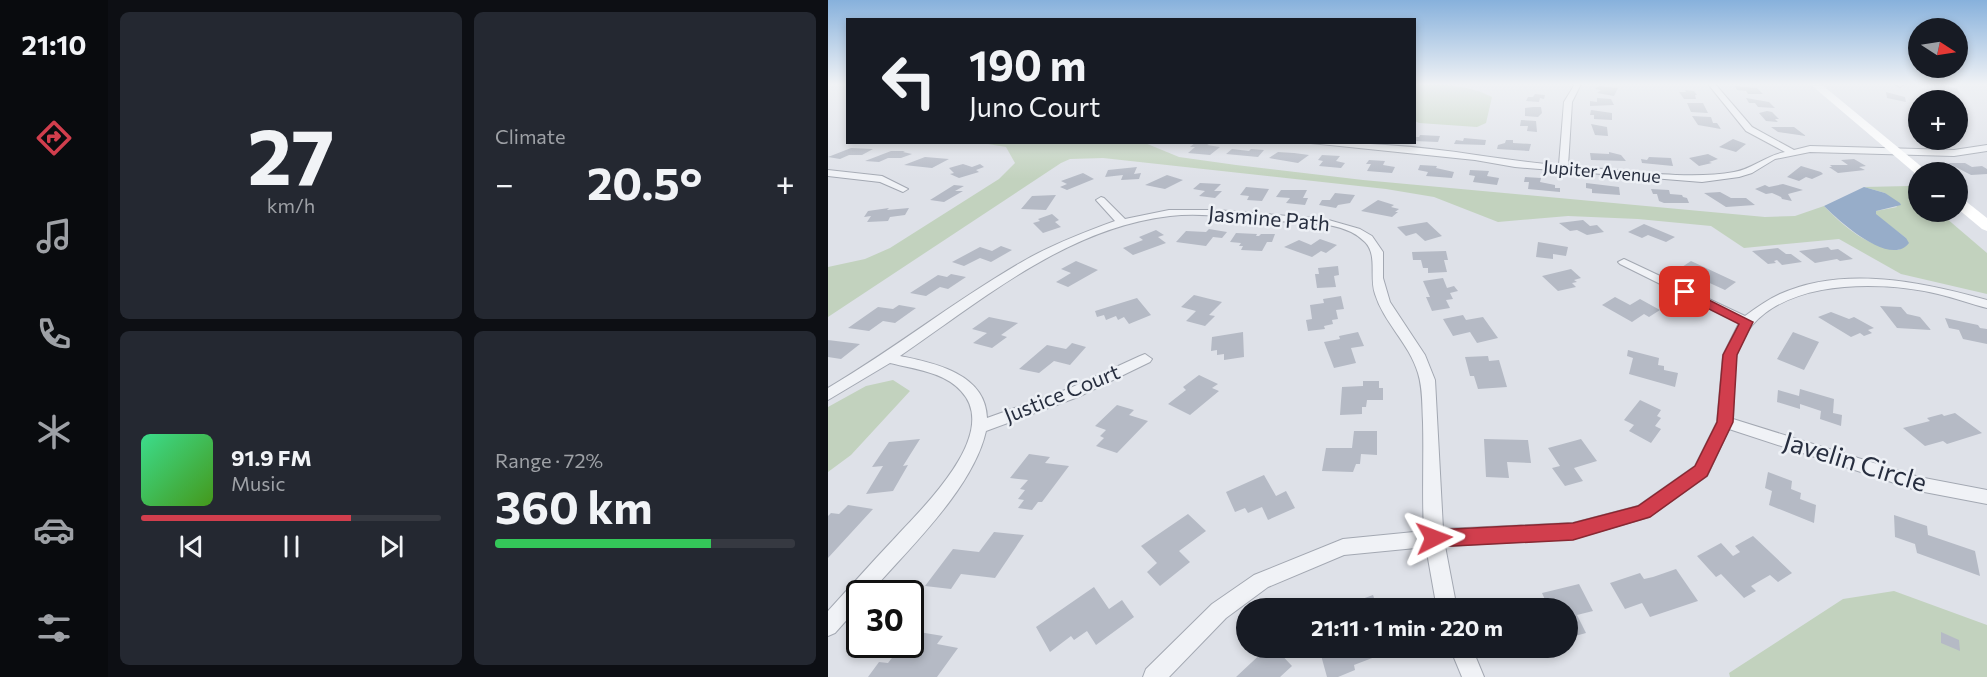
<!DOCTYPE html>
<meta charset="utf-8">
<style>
:root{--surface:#171b24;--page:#242831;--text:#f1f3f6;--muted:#9ea1a6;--line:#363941;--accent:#d13e4d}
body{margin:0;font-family:Commissioner,sans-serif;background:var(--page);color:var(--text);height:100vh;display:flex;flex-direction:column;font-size:22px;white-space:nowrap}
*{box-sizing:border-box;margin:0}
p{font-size:20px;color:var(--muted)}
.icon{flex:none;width:33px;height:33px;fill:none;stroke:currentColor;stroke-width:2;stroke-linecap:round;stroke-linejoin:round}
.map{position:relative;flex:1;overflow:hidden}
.panel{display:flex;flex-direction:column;gap:12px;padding:12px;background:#0d0f14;width:720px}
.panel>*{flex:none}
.hud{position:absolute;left:18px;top:18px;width:570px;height:126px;border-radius:0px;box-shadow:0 3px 9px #0003;background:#171b24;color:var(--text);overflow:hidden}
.needle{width:39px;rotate:102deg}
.tools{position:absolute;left:1080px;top:18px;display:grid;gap:12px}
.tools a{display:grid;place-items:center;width:60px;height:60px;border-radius:50%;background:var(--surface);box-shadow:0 3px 9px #0003;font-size:30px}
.speed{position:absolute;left:18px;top:580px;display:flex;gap:12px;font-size:30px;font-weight:700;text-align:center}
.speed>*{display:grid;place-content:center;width:78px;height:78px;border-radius:50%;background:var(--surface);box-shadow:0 3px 9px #0003;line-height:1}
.speed .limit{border:3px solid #111;border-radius:9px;background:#fff;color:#111}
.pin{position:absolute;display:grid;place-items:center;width:51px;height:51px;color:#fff;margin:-26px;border-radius:12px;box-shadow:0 3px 9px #0006}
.me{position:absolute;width:66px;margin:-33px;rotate:87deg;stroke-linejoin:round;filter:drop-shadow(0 0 4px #0008)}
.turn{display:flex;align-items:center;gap:21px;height:126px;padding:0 24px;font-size:27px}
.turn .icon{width:78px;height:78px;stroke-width:2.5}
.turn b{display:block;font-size:42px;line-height:51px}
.big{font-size:45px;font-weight:700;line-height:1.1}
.panel .widget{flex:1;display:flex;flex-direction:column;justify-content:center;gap:9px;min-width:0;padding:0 21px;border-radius:9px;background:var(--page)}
.panel .dial{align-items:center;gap:0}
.dial b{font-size:78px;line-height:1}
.song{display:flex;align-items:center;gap:18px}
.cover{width:72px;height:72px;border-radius:9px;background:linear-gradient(135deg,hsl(150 70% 55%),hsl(100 70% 35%))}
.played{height:6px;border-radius:3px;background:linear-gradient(90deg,var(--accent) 70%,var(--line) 70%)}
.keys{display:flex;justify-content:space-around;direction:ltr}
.heat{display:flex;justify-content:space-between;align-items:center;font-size:33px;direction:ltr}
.charge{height:9px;border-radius:4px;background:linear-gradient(90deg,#34c759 72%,var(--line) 0)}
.panel .tiles{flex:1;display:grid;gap:12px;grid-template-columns:repeat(2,1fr)}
.trip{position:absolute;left:408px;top:598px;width:342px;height:60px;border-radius:30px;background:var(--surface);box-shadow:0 3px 9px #0003;font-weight:700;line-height:60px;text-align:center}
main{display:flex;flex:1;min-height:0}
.tabs{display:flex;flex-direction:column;width:108px;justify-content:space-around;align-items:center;background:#090b0e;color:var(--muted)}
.tabs .icon{width:42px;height:42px}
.tabs .selected{color:var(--accent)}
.tabs b{font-size:27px;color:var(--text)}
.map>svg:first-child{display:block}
</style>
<main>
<nav class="tabs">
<b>21:10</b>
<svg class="icon selected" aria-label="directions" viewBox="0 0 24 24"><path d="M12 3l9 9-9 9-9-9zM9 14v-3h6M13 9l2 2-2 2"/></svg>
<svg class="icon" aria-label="music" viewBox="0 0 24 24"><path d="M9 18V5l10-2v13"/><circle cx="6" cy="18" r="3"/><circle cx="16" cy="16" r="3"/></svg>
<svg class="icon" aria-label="phone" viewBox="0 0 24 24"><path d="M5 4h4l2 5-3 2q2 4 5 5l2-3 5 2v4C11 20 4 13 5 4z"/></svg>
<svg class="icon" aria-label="climate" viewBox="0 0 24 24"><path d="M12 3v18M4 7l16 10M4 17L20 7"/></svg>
<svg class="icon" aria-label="car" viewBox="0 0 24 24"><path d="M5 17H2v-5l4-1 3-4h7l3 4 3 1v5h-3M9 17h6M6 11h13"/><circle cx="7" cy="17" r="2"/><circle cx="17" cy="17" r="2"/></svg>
<svg class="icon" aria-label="filters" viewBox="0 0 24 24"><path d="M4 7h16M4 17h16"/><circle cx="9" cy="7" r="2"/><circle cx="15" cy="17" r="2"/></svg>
</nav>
<section class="panel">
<div class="tiles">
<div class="widget dial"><b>27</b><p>km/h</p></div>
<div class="widget"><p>Climate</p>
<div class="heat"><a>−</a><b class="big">20.5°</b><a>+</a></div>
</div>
<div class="widget">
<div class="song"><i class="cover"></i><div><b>91.9 FM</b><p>Music</p></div></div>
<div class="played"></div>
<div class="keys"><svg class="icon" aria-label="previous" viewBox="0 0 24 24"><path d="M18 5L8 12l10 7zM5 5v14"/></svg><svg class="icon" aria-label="pause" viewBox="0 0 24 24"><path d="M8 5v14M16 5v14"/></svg><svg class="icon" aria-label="next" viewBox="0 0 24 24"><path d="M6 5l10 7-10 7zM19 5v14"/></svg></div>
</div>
<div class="widget"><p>Range · 72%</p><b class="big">360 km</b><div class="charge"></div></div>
</div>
</section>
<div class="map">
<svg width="1159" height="677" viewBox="0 0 1159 677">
<rect width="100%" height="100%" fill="#dee1e8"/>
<path fill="#c2d2be" d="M586,84C612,84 642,85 664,97L658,123L649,127L591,123L587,121Z
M154,143H317L351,157L408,165L535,180L937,217L967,216L996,206C1017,228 1040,247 1071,250L1078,238L1048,215V211L1069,207L1057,193L1036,187L1081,186L1090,194V212H1111L1159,253V294L1073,274L1011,239L916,248L883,226L810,219L740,216L670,222L606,197L558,189L275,158L242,159L233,163L0,317V267L37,259L62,248L171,179L187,163L178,147Z
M65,380L82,391L23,455L0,472V407L38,386Z
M1066,591L1159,625V677H902L901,673L1015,599Z"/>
<path fill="#97adc9" d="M1036,187L1057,193L1072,203L1073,205L1048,211V214L1078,238L1081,243C1062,268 1010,220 996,206Z"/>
<path fill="#b5bac5" d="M1105,84L1129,88L1132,94L1108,89Z
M771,86L790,88L786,96L769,93L773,90L767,89Z
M907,86L929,88L935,94H920L918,91L909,90Z
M857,90L866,91L869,95H867L868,99H856L851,92H858Z
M1058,92L1077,97L1078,102L1059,98Z
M707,94L717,95L716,99L712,98L711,102L698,101L700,97H705Z
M769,98L783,99L786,105L762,106V101L769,102Z
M918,98L941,102L947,108L930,107L927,103H921Z
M859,103H875L880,113L863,112Z
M705,107H713L714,113L710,117L697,116V108Z
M763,110L784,113V120L766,119V115H762Z
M939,111L944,112L951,119H947L950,122L938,121L931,113Z
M864,116L883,117L885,123H889L893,129L870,125Z
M693,120L708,121L709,132L699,131L700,126H692Z
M763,124L779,127L780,136L767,135Z
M943,127H966L978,136L950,132Z
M592,135L612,136L610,142L586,141V137H591Z
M636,138L658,140L657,145L626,144L628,140L635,141Z
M905,139L918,144L908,152L891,147Z
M678,140H685V143L703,144L701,151L669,149L670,145L677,143Z
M368,142L381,144L379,145L392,147L382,155L360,153L367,147H362Z
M23,148L45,149L34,155H21L12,159L0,157Z
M404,149L421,151L423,149L436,150L430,157L398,154Z
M63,151H77L75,152L84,154L73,158H60L51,162L37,161Z
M450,152L466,153L481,155L470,163L441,158Z
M781,152L793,155L798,161L763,160L762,153L781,154Z
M880,154L890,159L881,162L884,163L871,166L861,158Z
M494,155L512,156L508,161L517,163L513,168L491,166L495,161L490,160Z
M97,157L121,159L104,168L76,165Z
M821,157L843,158L845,166L814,163L813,159L819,160Z
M1026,159L1038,166L1031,167L1037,170L1010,173L1001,167H1004L1002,165H1020L1013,160Z
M541,160L557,161L555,165L567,167L564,173L539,171L543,164H538Z
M1120,163H1137L1144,167L1154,166L1159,169V174L1143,175Z
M135,164L144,167L152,164L156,167L148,170L151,172L131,178L122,174L126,173L121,168Z
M592,165L609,166L608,168L626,172L624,178L598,176L600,172L590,170Z
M973,166L993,172L995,174L984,179L978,177L971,181L959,177Z
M309,167L306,174L313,173L311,179L293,180L295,175L277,177L280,170Z
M642,170L661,171L659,176L671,178L669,185L645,182L647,176L641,175Z
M255,173L266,179L239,190L232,187L239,184L233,181Z
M339,175L355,180L337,189L317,185Z
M697,177L713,178L712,182L727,185V188H732V192L700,189L701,182H696Z
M372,183L393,184L386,191H394L387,198L371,196L377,191L365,189Z
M758,183L791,187L792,195L764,193V189L758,188Z
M955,184L975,190L960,194L964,201L954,199L953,197L944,193L938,194L927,189L937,185L941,187Z
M126,185L136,186L127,191H135L116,202L102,200Z
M418,187L441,189L434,201L419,200L421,196L412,195Z
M823,189L841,190L842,194L854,195L855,197L859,198L861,203H836L831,201L829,194H825Z
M453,190H479L475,198H480L477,205L458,203L462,198L448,197Z
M892,192L903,198H918L927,205L898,207L876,193Z
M507,193L527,195L522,203L510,205L508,208L491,205L494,200H502Z
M228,195L218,210L193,209L204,196Z
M550,200L566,205L563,207L571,209L567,212H570L564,217L533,211Z
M61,208L59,210L81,208L77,215L62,217L60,221L39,222L43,216L36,217L40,211Z
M224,214L231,220L227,222L233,227L215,233L205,223L212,221L210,219Z
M755,220L762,226L769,225L776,232L759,235L749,230L742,231L731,223Z
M599,222L614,236L597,241L588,233L578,236L569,227Z
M816,224L847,237L838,242L820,235L814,238L800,232Z
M381,229L399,232L394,238L385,237L378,246L348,242L358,231L378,232Z
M328,230L336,235L330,237L338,243L305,255L295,248L315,240L311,237Z
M408,233L429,234L428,236H431L433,234H447L444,242H439L434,251L413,250L415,246H411L413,243L402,242Z
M492,239L509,245L498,253L493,251L484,257L456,247L471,240L483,245Z
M710,242L740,247L738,256L725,254V259L708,257Z
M173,246L184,250L163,262L152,258L136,266L124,262L152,247L164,251Z
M1000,247L1003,250L1010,249L1025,259L1012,261L1009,259L987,263L971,251Z
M950,248L958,254H963L974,262L954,265L949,260L946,261L948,263L940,264L924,251Z
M618,251L620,260H616L619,272L600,273V268H595L593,260H585L584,252Z
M248,261L270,270L240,287L228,282L243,273L233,269Z
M863,261L908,282L897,290L851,269Z
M510,266L511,275L506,276L508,287L489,288L487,274H491L490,268Z
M743,269L753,278L746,280L749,282L744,283L748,287L730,291L714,276Z
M123,274L138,277L120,289L112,287L98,296L82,293L110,275L119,277Z
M615,278L619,288L626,286L630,291L622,293L625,299L618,300L622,308L604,311L598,297H602L595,281Z
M366,295L394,302L381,315L387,316L377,326L358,321L368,311L353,307Z
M513,296L516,309L508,310L510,319L504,320L505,324L496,326L497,329L480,331L478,320L484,319L482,305L496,303L495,299Z
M787,297L802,305L812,299L832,310L821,317L816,314L804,322L774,305Z
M309,298L323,315L301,324L296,317L290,320L288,316L278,320L276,315L269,317L267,311Z
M71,305L88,308L67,323L55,321L41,331L20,328L50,307L65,309Z
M1052,306L1073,307L1079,314L1092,317L1103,330L1069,328Z
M1003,312L1021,319L1026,317L1046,328L1040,330L1044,333L1036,336L1032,333L1023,337L990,317Z
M635,315L638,320L655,317L670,338L649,343L642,332L625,336L615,319Z
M161,317L190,323L173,335L179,337L164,348L145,343L159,333L144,329Z
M1117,318L1150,325L1152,328L1159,329V344L1135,339L1131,330L1121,328Z
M415,332L416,357L396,360V354L389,355V350L383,351L384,337Z
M530,332L536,346L523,348L528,363L506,368L496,342L512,339L511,336Z
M965,332L991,342L976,370L949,359Z
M0,340L32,344L13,359L0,357Z
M244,343L258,347L242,365L226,361L211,373L191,369L219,345L238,349Z
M800,350L831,358L830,365L836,366V370L850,373L847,387L801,374L805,358L799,356Z
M660,356L661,361L671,360L679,387L650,389L646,376H642L637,357Z
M371,375L390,384L384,388L391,391L362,415L340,404L358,390L355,387Z
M535,381H551V388H555V400H539L538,407H534V414L512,415L514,387L535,386Z
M972,389L1006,399L1005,413L1014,415L1013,426L992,419L993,411L972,404V409L949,402L950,390L971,396Z
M812,400L833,410L829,416L833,418L827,426L833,429L823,443L801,431L806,425L796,420Z
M289,405L306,410L301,415L320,421L289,453L268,446L276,438L272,436L278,430L267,426Z
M1127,413L1154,433L1119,444L1115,441L1097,446L1075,428L1102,421L1099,418L1114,414L1116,416Z
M526,431H549V455L533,454L532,464H528L525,472L494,471L498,448H524Z
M92,439L75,466L80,465L65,491L38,494L55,466L44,467L61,442Z
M656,439L700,440L703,463L679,462L681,478L658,477Z
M753,439L769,461L746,468L755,481L737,486L724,468L732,466L720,448Z
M201,454L222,457L217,463L241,466L214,502H210L204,510L190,508L196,500L190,499L197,490L192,489L200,480L182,478Z
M940,472L964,481L963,489L973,493L972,499L988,505L986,523L941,505L944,491L937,488Z
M436,475L448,496L458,491L467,508L440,520L434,507L420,513L417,508L407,512L398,492Z
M20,505L45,509L0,558V516L3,513L11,514Z
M360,514L378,531L351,551L362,562L332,586L319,572L329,563L313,546Z
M1066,515L1099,526L1100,535L1147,551L1152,576L1089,553L1087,544L1067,537Z
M166,532L196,535L167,578L133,574L123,589L97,586L125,549L151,552Z
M925,536L964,573L950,582L942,575L923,586L928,591L916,598L893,574L888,577L869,556L893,543L905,556L912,552L907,546Z
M848,569L870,601L822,617L814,603L797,609L782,583L812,573L816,579L825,577Z
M751,584L765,611L749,615L758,633L740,638V609H718L716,605L719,604L714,593Z
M266,587L281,609L294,600L306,617L268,645L259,631L246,640L243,636L222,652L208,627Z
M545,595L550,609H513L512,607Z
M85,631L115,636L109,644L130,648L109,677H40L51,662L60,663L74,645H82V634Z
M1113,632L1131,640L1132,651L1113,643Z
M439,648H447L464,666L452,677H408Z
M491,648H550L552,655L526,665L527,670L510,677H499Z"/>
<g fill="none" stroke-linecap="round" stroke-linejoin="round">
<defs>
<path id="street" d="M747,84H753L744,102L740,166C789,169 858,181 906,172C924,169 937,156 957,152L918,131L880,84H887L924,127L966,150L982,146L1126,150L1159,145V151L1126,156L982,152L947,159L924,173L911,177L874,182L687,167L647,160L473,142C531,142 591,146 648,155C676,159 703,163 731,165L736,102Z
M1067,84H1075V85L1072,87Z
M0,170L54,176L80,189L75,192L52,182L0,176Z
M273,197L276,198L297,219L341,210H388L497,219L532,229L544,236L555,252V278L562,302L597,355L607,380L615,529L745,523L810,506L867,466L889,422L895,355L911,323L792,264L790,262L796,259L917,316C928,308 939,300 952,294C1015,265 1096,282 1159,300V308C1143,304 1127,298 1110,294C1048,279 931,278 909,354C904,372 906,400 905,419L1091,477L1159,490V504L1091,491L901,429L879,476L821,517L745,539L617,546L629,609H609L598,547L516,555L440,587L398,618L341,677H315L318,669L384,604L426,575L515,539L596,531C594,495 596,458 595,422C594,406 595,389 590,373C581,343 556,323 547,294C541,277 550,255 537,242C516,220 474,223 446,221C412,219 377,212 342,216C239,228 155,299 72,356C107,363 158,374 159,418L240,389L312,356L317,354L324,359L322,362L250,397L158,431C145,489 80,549 41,594H32V605L7,633L0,636V611C22,587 43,563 65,540C92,510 174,434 133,391C116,372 86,369 62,363L0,400V388C68,348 130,298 199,259C228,243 257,232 287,221L268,200Z
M622,648H644L656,677H634Z"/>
</defs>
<use href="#street" stroke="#a3a8b2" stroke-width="2"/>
<use href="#street" fill="#f0f2f6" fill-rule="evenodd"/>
<path fill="#fff" fill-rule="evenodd" d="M982,84H993L1100,172H1090L1089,175Z
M1130,198L1135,199L1159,218V231L1154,229L1130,209Z"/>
</g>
<linearGradient id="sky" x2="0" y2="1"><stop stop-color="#87b1dc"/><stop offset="0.47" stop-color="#f0f2f5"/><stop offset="1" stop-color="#f0f2f5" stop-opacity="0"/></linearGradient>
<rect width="1159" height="179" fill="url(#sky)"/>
<path fill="#d13e4d" stroke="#882832" stroke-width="1.5" d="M857,288L925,322L909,355L905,422L879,476L822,517L745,540L606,547L599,544L597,538L599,533L606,530L745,523L810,506L867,466L889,422L895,355L911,324L853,295L851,292Z"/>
<g text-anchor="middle" stroke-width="5" stroke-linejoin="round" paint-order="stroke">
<g font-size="18" fill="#272e3f" stroke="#edf0f5">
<text transform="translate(774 172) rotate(5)" y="6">Jupiter Avenue</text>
</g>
<g font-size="21" fill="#272e3f" stroke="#edf0f5">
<text transform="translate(441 219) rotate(5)" y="7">Jasmine Path</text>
<text transform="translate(234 394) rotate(-22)" y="7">Justice Court</text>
</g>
<g font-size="26" fill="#272e3f" stroke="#edf0f5">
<text transform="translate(1027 462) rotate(17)" y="9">Javelin Circle</text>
</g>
</g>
</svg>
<div class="tools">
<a><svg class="needle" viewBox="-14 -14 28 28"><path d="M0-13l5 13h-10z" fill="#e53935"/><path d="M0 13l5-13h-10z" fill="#9ea1a6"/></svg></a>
<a>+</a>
<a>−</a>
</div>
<div class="speed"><div class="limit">30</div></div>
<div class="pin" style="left:857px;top:292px;background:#d93025"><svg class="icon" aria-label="arrive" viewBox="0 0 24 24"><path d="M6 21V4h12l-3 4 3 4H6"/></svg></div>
<svg class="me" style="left:606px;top:538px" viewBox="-20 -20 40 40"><path d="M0-17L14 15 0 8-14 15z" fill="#d13e4d" stroke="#fff" stroke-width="4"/></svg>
<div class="trip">21:11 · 1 min · 220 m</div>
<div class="hud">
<div class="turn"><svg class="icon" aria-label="left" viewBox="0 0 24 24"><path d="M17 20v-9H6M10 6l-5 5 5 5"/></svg><div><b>190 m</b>Juno Court</div></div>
</div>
</div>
</main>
